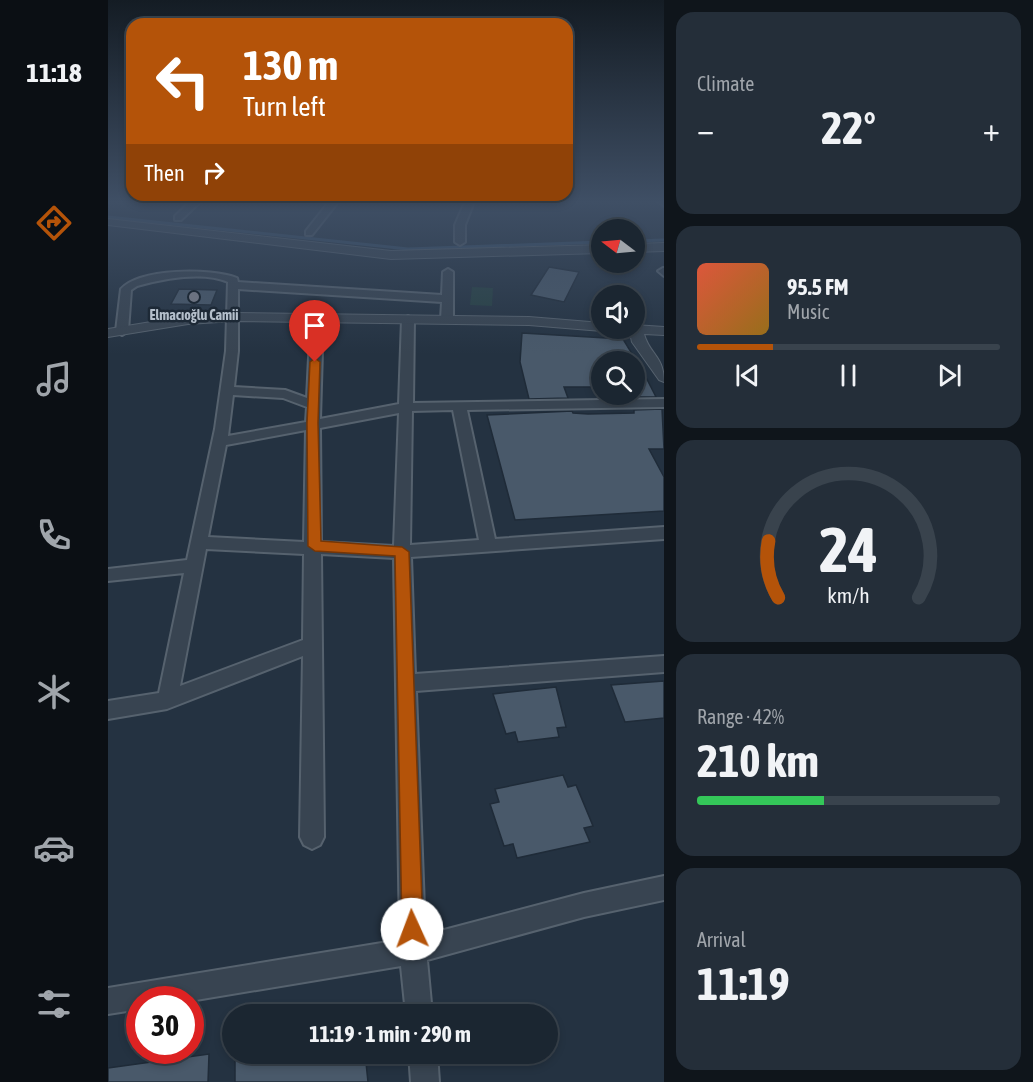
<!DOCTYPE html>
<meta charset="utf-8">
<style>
:root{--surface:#1b2631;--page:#242e39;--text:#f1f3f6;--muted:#a0a5ab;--line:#39434d;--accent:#b45309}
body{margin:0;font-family:"Asap Condensed",sans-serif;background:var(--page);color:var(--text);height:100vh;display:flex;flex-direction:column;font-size:22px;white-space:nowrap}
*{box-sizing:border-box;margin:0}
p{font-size:20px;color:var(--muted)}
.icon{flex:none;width:33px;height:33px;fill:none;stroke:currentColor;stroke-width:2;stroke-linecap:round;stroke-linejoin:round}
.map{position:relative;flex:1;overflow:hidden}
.details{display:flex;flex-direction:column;gap:12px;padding:12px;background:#0f151b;width:369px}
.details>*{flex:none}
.guide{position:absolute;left:18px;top:18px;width:447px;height:183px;border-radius:18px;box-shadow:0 3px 9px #0003,0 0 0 2px var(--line);background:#b45309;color:#fff;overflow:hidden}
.needle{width:39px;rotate:286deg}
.buttons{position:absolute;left:483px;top:219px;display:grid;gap:12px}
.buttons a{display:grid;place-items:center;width:54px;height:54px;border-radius:50%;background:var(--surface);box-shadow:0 3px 9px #0003,0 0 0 2px var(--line);font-size:30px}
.speed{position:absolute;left:18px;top:986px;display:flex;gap:12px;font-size:30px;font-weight:700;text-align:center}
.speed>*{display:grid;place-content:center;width:78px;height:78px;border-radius:50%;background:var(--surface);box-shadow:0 3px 9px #0003,0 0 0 2px var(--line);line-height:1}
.speed .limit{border:9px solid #d22;background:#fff;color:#111}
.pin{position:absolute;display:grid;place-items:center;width:51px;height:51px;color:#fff;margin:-62px -26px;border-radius:50% 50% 50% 0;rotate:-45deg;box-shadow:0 0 6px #0007}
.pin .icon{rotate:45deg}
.me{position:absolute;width:66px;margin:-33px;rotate:358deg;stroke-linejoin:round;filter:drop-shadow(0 0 4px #0008)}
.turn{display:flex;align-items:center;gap:21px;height:126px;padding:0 18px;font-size:27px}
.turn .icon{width:78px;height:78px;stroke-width:2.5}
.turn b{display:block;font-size:42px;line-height:51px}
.then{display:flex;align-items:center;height:57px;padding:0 18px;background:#0003;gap:12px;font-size:22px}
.big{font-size:45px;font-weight:700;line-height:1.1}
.details .widget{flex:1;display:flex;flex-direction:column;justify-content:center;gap:9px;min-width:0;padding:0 21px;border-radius:18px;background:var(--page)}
.details .dial{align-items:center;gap:0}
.dial svg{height:156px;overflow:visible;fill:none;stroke:var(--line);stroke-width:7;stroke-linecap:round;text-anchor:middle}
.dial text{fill:var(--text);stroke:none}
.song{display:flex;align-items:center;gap:18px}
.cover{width:72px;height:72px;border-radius:9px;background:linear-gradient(135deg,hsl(10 70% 55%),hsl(40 70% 35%))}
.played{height:6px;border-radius:3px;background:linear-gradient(90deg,var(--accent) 25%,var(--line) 25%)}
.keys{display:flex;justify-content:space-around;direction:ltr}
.heat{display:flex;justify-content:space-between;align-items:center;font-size:33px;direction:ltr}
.charge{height:9px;border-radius:4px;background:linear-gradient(90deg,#34c759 42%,var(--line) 0)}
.trip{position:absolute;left:114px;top:1004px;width:336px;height:60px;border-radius:30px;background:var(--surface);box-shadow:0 3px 9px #0003,0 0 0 2px var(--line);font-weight:700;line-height:60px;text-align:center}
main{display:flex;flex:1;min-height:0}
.tabs{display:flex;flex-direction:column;width:108px;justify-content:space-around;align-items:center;background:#0b0f14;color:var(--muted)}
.tabs .icon{width:42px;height:42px}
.tabs .on{color:var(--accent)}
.tabs b{font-size:27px;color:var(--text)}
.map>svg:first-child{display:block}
</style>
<main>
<nav class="tabs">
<b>11:18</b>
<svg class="icon on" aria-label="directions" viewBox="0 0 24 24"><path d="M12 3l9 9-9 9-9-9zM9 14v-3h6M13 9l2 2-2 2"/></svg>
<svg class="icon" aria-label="music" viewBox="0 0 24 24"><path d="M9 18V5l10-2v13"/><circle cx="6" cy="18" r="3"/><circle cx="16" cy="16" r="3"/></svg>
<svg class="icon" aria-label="phone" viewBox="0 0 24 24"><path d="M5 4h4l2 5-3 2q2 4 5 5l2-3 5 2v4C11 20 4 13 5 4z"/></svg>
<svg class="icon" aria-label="climate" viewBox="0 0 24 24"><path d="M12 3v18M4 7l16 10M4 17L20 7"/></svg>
<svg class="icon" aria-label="car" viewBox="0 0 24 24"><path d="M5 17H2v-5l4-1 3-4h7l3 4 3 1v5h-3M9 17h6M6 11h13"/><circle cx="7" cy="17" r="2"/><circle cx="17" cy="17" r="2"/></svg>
<svg class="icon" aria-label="filters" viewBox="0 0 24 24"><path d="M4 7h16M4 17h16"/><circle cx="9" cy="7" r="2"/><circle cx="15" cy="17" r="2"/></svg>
</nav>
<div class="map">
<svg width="556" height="1082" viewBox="0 0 556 1082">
<rect width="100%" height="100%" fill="#243241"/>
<path fill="#264042" d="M364,287L385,288L384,306L362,305Z"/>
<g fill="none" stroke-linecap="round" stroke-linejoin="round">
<path stroke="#374f69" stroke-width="3" d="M0,217L300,249L494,242
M526,241L556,240"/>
</g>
<path fill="#49596a" stroke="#1f2b38" stroke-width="1.5" d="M441,267L471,272L456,302L423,295Z
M71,289L109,290L103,305L63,304Z
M414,333L515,339L526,357V354L548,397H526V357L494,356V387H456L460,398L421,399L412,362Z
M554,409L556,449H541L556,477V511L407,520L379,415L464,411L465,413L480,414L526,413V410Z
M556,681V718L517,722L503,685Z
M448,687L458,727L449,728L451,737L410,742L407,732L398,734L385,694Z
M455,775L460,787L468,785L485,826L476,828L482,842L409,858L405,844L396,846L382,804L391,802L387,789Z
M127,1053H257L260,1082H127Z
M101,1054L100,1082H0V1068Z"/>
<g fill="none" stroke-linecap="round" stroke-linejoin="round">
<defs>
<path id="minor" d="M82,202H92L73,220H67V216Z
M221,202H230L204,235H198V231Z
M357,202H366L357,225V242L352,245L347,242V225Z
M551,202H556V206Z
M555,268H556V276L550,271Z
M340,269L345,272V319L339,322L333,319L334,302L130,289V351L126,387L177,390L199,398L203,317L209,314L215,317L212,419L291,404L294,319L300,316L306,319L305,403L556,399V407L359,410L387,539L556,527V539L303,557L307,674L556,656V672L308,691L317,935L476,893L556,876V900L476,917L319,960L324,1014H298L293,966L82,1001L32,999V1009L0,1014V988L292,940L286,558L213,554L216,837L212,845L204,849L196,845L192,837L195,656L59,709L0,719V701L51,693L76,573L0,581V569L79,560L107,429L118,351L120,282C94,271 55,279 29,286L23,290L20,331L14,335L8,331L13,289C32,268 103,268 129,278L130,282L334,295L335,272ZM125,395L175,398L199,407L198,422L120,436ZM345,410L371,540L302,545L304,411ZM291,413L286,546L213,542L212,428ZM198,430L196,542L100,537L118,445ZM98,549L196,554L195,640L72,686Z
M301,1053H329L331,1082H303Z"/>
<path id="tertiary" d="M0,219L283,251L494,245V253L283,259L0,225Z
M556,243V251L526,252V244Z
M126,313L421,317L494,323V328H500L494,331L421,325L126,321L80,324L0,337V329L80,316Z
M526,325L556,327V335L536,334C542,355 556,356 556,382L551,380L524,342L522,333L507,328H526Z"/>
</defs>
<use href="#minor" stroke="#56626e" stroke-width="4"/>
<use href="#tertiary" stroke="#56626e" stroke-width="2"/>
<use href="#minor" fill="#384451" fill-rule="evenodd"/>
<use href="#tertiary" fill="#384451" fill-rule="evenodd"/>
</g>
<linearGradient id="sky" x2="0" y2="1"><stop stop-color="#141c24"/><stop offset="0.57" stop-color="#3f4f65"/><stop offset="1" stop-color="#3f4f65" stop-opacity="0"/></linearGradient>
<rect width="556" height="354" fill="url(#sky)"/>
<path fill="#b45309" stroke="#753606" stroke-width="1.5" d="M207,358L212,362L210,423L213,541L294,547L301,552L315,929L312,936L304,939L297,936L294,929L287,556L207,551L200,546L199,423L202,362Z"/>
<circle fill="#6b7280" stroke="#1d2936" stroke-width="2" cx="86" cy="297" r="6"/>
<g text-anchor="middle" stroke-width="5" stroke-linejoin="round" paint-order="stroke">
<g font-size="14" font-weight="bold" fill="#b4bfcb" stroke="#1d2936">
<text x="86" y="320">Elmacıoğlu Camii</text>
</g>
</g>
</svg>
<div class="buttons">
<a><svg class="needle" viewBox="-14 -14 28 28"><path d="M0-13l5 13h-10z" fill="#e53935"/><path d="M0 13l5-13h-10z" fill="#a0a5ab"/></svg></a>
<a><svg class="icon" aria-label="sound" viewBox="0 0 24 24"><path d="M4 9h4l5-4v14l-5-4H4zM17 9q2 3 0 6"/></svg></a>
<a><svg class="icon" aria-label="search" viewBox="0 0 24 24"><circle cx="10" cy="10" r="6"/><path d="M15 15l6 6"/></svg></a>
</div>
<div class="speed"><div class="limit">30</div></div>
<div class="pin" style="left:207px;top:362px;background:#d93025"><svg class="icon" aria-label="arrive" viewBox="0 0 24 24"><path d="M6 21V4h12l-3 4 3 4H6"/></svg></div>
<svg class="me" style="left:304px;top:929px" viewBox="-20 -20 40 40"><circle r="19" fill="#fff"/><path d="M0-13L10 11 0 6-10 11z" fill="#b45309"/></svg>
<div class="trip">11:19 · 1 min · 290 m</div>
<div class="guide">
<div class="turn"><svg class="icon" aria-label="left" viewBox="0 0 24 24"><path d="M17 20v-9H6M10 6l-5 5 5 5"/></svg><div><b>130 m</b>Turn left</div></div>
<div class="then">Then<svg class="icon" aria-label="right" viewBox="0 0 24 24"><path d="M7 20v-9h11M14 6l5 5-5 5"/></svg></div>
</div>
</div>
<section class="details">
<div class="widget"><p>Climate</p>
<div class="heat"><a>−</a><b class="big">22°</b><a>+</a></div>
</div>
<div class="widget">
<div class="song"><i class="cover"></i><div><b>95.5 FM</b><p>Music</p></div></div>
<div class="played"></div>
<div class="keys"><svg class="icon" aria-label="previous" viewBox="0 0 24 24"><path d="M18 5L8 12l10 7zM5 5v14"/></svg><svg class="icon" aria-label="pause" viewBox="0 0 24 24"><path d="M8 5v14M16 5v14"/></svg><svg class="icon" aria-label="next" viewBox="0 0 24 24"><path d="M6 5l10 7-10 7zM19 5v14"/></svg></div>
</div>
<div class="widget dial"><svg viewBox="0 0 100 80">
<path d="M14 69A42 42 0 1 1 86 69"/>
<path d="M14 69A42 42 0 0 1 9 40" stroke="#b45309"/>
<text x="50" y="56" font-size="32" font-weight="700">24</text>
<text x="50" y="72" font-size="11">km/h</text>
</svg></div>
<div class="widget"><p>Range · 42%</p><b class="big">210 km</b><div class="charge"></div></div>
<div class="widget"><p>Arrival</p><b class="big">11:19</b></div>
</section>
</main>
